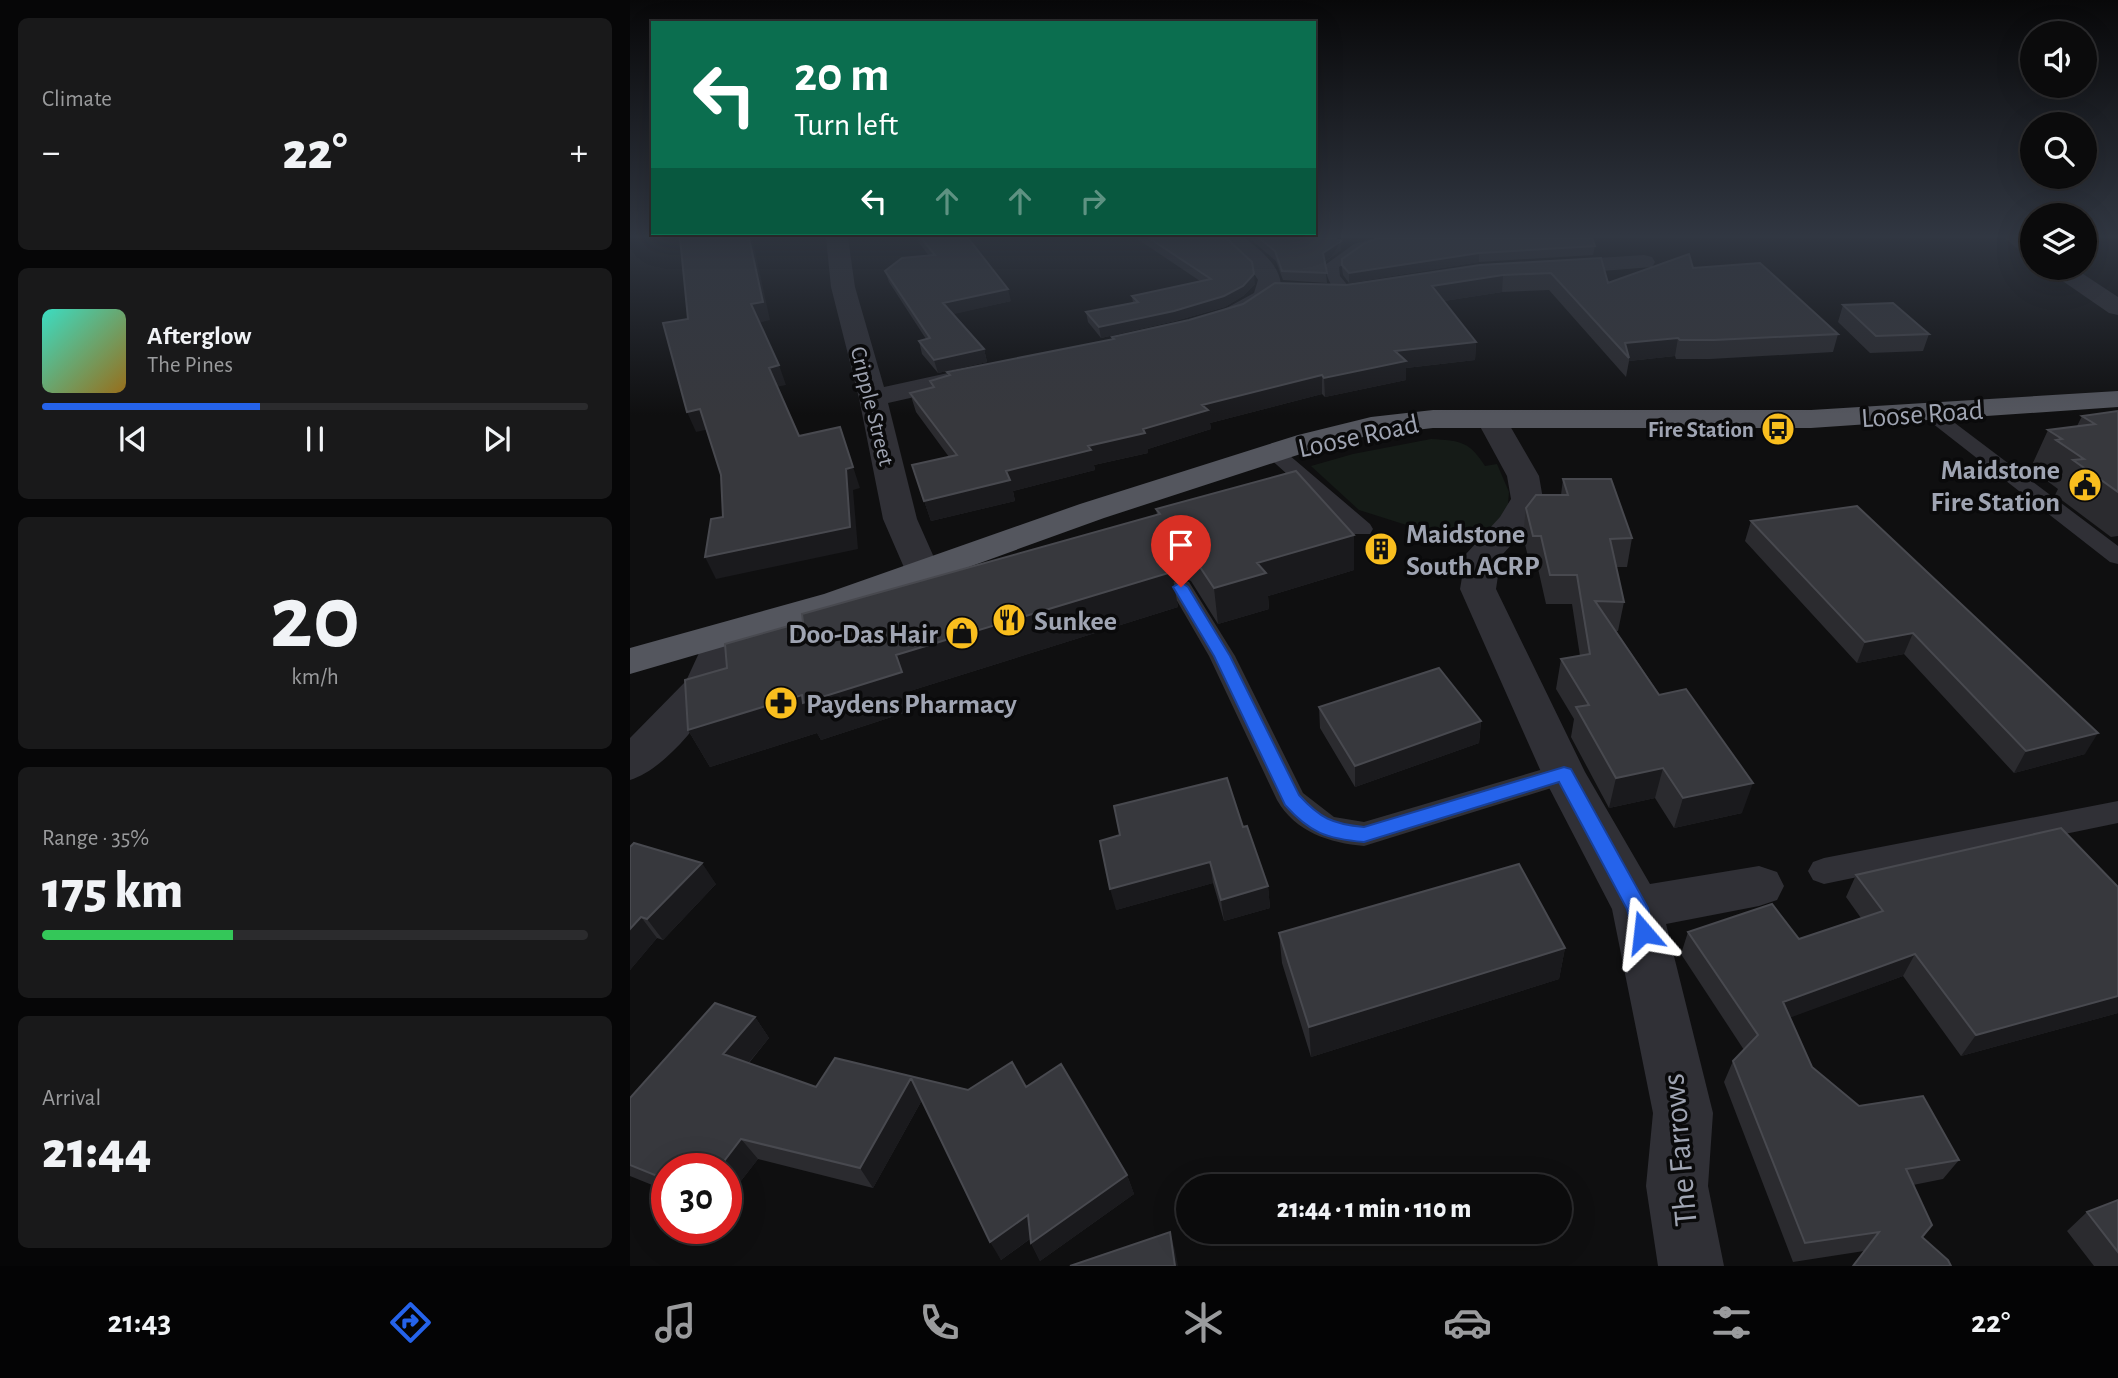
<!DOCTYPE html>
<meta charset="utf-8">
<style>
:root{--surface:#0b0b0c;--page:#19191a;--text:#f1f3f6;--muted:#9a9b9d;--line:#2b2b2d;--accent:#2563eb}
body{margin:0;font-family:"Alegreya Sans",sans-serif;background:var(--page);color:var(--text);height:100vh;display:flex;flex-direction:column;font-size:26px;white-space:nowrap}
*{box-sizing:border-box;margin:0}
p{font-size:23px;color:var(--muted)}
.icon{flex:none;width:38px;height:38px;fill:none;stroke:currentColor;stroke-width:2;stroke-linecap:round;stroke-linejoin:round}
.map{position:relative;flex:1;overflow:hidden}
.panel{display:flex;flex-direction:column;gap:18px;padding:18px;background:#060607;width:630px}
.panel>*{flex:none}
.hud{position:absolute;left:21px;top:21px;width:665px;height:214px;border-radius:0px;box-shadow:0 7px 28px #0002,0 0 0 2px var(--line);background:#0b6e4f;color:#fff;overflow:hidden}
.fabs{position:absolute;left:1390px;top:21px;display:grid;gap:14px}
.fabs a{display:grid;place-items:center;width:77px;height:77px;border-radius:50%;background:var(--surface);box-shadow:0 7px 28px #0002,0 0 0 2px var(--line);font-size:35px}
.speed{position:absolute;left:21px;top:1153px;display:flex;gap:14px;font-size:35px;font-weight:700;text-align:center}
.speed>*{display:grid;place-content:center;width:91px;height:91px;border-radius:50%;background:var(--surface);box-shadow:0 7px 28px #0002,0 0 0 2px var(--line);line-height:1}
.speed .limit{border:10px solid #d22;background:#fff;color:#111}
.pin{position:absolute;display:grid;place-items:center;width:60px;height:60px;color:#fff;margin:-72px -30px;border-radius:50% 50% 50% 0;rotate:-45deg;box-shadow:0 0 7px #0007}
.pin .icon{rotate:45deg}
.me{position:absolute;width:77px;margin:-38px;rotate:343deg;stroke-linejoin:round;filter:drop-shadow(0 0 5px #0008)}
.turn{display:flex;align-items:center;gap:24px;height:147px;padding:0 28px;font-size:32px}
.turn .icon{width:91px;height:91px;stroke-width:2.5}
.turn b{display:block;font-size:49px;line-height:60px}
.lanes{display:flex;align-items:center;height:66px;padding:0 28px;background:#0003;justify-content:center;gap:35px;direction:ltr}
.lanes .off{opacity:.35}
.big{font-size:52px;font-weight:800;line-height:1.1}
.panel .widget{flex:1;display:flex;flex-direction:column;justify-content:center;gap:10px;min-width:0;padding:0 24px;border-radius:10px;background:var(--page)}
.panel .dial{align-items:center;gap:0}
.dial b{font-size:91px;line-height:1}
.song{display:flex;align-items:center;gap:21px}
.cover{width:84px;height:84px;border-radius:10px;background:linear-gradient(135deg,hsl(170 70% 55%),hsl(40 70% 35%))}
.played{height:7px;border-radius:4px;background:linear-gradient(90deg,var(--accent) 40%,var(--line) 40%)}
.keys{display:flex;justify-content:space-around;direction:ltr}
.heat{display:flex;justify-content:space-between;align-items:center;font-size:38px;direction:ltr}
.charge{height:10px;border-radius:5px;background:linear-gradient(90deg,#34c759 35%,var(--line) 0)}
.trip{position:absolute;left:546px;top:1174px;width:396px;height:70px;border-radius:35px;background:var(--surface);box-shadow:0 7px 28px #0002,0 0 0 2px var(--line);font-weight:800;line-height:70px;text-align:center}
.tabs{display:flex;height:112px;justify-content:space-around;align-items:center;background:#040405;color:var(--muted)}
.tabs .icon{width:49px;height:49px}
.tabs .active{color:var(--accent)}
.tabs b{font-size:32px;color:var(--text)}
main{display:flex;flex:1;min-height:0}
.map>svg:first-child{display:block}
</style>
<main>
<section class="panel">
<div class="widget"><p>Climate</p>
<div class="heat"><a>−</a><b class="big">22°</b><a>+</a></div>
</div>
<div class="widget">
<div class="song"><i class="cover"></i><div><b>Afterglow</b><p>The Pines</p></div></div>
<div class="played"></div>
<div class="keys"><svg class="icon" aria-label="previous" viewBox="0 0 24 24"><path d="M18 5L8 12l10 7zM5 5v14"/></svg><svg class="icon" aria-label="pause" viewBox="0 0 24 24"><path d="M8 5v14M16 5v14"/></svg><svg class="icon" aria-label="next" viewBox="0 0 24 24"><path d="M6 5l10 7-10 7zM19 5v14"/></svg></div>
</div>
<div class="widget dial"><b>20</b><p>km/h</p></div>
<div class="widget"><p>Range · 35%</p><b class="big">175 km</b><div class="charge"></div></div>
<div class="widget"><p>Arrival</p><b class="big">21:44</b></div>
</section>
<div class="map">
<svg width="1488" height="1266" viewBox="0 0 1488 1266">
<rect width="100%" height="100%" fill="#0f0f10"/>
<path fill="#151b17" d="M801,439C831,441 839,441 855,466L867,464L879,492L877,517L865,531L840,541L808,535L729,510L681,466L723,454Z"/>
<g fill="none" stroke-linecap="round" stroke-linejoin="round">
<path fill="#303036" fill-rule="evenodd" d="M745,238H767L734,250L709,267L710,276L724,293L716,298C703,294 696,277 695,265L724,244Z
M1299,406L1305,408L1488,546V564L1480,562L1293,416L1290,412Z
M645,447L652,449L740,524L743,529L740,534H724L638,457L635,453Z
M551,580L559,582L605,656L673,793L704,817L734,822L934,763L944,767L948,774L944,781L734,846C700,843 665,832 647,800L579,656L539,587L543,582Z
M1488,801V823L1194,884L1183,880L1178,871L1183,862L1194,858Z"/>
<path fill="#303036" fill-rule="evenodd" d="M196,238H218L225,287L254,387L350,366L360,368L364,374L360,380L258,403L287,519L310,571L305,579L292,582L279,579L253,519L229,398L201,287Z
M591,238H615C628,248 646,262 650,279C656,304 611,326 591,321L588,316L591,311L624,293L628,280L619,265Z
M1375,238H1400L1402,255L1394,254Z
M1014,255L1022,257L1025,262L1022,267L922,275L914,273L911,268L914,263L922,261Z
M1418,268H1444L1488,297V315L1479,313L1421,273Z
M861,410L871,413L876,419L909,476L913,499L896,529L871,556L866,589L955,772L1020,884L1129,866L1147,872L1154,886L1147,900L1129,906L1036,924L1083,1113L1078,1186L1094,1266H1028L1016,1186L1023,1113L982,909L912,774L830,589L836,554L870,517L881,499L877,476L846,419L851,413Z
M95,624L109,627L114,636C103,682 46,766 0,780V738L56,681L81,627Z"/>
<path fill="#54565e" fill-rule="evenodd" d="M1488,391V407L1181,428H803L741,435L689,448L474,518L220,610L0,674V648L194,594L450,504L668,435L741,417L803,410H1181Z"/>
</g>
<path fill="#2b2b2f" d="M288,238H338L381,301L322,314L354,349L357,362L308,373L292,354L289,341L296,339L259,282L255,271L299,256L290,244Z
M506,238H596L625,284L613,296L595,307L545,321L471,338L458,322L456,312L503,303L502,296L570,281Z
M619,238H705L711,250L695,262L697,283L653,280L646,261Z
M965,246L963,255L849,262L719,283L713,275L712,268V259Z
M971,258L978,283L1063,268L1208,334L1203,352L1080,359H1046L1045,356L999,361L996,377L919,290L872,292L814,301L846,342L845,360L776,368V380L695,397L692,394L580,423L581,429L518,449V453L464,465L465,470L383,491L385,501L301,521L282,465L319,457L286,412L280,393L302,387L300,381L318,376L317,372L482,339V337L716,285Z
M1213,305L1299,334L1293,351L1240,353L1208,322Z
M1488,411V536L1481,537L1425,495L1428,489L1409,475L1411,472L1402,465L1418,430L1447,426L1452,416Z
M933,479L1002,538L997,567H986L994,602L988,631H986L1112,813L1044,828L1025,798L979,808L941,737L944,719L926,689L931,659L950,656L942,604H916L907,564L900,565L893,536L896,508L931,495Z
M1227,506L1455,754L1384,773L1274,654L1227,663L1115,541L1121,521Z
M526,509L724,535V570L638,596L639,609L588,624L561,581L552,577L543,579L548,607L280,691L286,709L191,740L187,733L80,767L58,730L97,668L173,622L527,515Z
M689,707L851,721L849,743L725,787L690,728Z
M613,827L638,886L640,908L594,921L583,883L486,910Z
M0,847L86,884L33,940L27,938L0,970Z
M1226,875L1488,887V1013L1331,1056L1273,976L1160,1017L1182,1067L1229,1106L1329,1160L1313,1179L1283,1185L1234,1251L1163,1262L1094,1082L1103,1061L1114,1050L1051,954L1058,932L1169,939L1231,918L1216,897Z
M649,933L935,948L929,979L681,1057L652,963Z
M125,1017L139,1038L119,1063L186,1087L338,1090L396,1087L497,1175L504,1194L410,1261L401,1243L400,1239L371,1260L292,1100L243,1188L128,1159L96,1200V1169H37V1191L0,1176V1098Z
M1488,1200V1266H1464L1437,1231L1457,1212Z"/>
<path fill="#1a1a1d" d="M119,238H122L140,320L128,323L121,304Z
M711,241V250L693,263V253Z
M849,253V262L719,283V273Z
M624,274L625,284L613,296L595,307L545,321L471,338L469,327Z
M873,275L872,292L802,303V286Z
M378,289L381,301L316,316L313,303Z
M1048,338L1045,356L999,361V358L995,343Z
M846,342L845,360L776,368V380L695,397L694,378L765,351Z
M354,349L357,362L308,373L304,360Z
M149,365L156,385L146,387L139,368Z
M692,375V394L580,423L581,429L518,449V453L464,465L465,470L383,491L385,501L301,521L294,501L376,471L513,429L572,405Z
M70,409L80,429L66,432L57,412Z
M210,427L230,488L223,490L228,549L86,579L75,557Z
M724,535V570L638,596L639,609L588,624L584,588L627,563Z
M546,542L552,577L543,579L548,607L280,691L286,709L191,740L187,733L80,767L58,730L172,695L266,655L531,552L537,544Z
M1283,633L1274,654L1227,663L1235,642Z
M851,721L849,743L725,787V766Z
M1468,733L1455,754L1384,773L1396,751Z
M1033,768L1025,798L979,808L986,778Z
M1123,783L1112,813L1044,828L1053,798Z
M580,862L583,883L486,910L480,889Z
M72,863L86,884L33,940L17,919Z
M638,886L640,908L594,921L591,900Z
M11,917L27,938L0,970V929Z
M935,948L929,979L681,1057L679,1027Z
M1285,954L1273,976L1143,1024L1153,1002Z
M1488,996V1013L1331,1056L1346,1035Z
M125,1017L139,1038L109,1074L93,1054Z
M281,1078L293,1098L243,1188L230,1168Z
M111,1139L128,1159L96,1200V1169H88Z
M497,1175L504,1194L410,1261L401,1243Z
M398,1215L408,1233L371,1260L360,1242Z
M540,1232L545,1250L548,1266H545Z"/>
<path fill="#37383d" stroke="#48494f" stroke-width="2" d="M50,238H119L133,302L121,304L149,365L139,368L169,436L210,427L223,467L216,469L220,527L75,557L81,519L93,517L91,475L70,409L57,412L33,323L58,319Z
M291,238H338L378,289L313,303L354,349L304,360L289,341L300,338L255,271L272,258L305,255Z
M519,238H596L622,262L624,274L613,286L594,296L544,311L469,327L456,312L508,302L502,296L581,279Z
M629,238H705L711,241L693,253L697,273L652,271L645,251Z
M749,238H962L965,246L849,253L719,273L712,265V259L735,243Z
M1059,254L1063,268L1130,263L1208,334L1084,340H1050L1048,338L995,343L999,358L921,273L873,275L802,286L846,342L765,351L776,361L694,378L692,375L572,405L578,410L513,429L515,433L458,446L461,450L376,471L380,480L294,501L282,465L327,455L280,393L304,387L300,381L320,375L317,372L484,339L482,337L559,320L613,304L645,283L716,285L850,265L971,258L978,283Z
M1263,303L1299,334L1246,336L1213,305Z
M1488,411V492L1443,460L1454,459L1426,440L1432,439L1418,430L1465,424L1452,416Z
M666,471L724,535L627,563L636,573L584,588L556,546L546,542L537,544L531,552L542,572L266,655L272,672L173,703L172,695L58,730L55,680L97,668L95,644L173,622L172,614L530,514L526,509Z
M933,479H981L1002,538L980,539L994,602L965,601L1029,695L1056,689L1123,783L1053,798L1033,768L986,778L946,707L959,705L931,659L960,654L947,575H920L911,536H903L896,508L906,495H938Z
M1227,506L1468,733L1396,751L1283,633L1235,642L1121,521Z
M809,668L851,721L725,766L689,707Z
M597,778L613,827L617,826L638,886L591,900L580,862L480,889L470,841L490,835L484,806Z
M1431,828L1488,887V996L1346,1035L1285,954L1153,1002L1182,1067L1229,1106L1293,1096L1329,1160L1276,1169L1302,1225L1292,1237L1318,1260L1321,1266H1223L1249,1232L1175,1243L1103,1061L1128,1035L1058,932L1142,904L1169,939L1253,911L1226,875Z
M4,843L72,863L17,919L11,917L0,929V847Z
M889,864L935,948L679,1027L649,933Z
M85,1003L125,1017L93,1054L186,1087L205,1058L338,1090L382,1062L396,1087L431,1064L497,1175L401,1243L398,1215L360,1242L281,1078L230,1168L111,1139L88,1169H37V1180L0,1165V1098Z
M1488,1200V1252L1457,1212Z
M540,1232L545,1266H440Z"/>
<linearGradient id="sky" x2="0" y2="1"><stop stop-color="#080809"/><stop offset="0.57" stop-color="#313742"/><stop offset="1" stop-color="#313742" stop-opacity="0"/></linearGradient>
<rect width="1488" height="415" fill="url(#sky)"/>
<path fill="#2563eb" stroke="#184099" stroke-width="2" d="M551,582L558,587L600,656L669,795C690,818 702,824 734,827L934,767L941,769L1018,908L1023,932L1020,939L1013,941L1005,939L997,909L929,782L734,842C697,839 680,833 655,805L584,656L543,587Z"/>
<defs>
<symbol id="bus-disc" viewBox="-11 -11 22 22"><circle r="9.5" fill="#f9be1e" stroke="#0a0a0b"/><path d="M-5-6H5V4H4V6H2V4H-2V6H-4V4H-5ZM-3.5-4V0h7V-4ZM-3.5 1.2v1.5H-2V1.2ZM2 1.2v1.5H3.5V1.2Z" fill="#111"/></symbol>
<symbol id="civic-disc" viewBox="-11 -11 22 22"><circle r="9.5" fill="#f9be1e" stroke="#0a0a0b"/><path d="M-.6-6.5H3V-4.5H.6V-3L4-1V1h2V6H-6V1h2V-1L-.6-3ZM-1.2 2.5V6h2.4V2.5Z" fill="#111"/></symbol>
<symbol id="building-disc" viewBox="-11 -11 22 22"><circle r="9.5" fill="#f9be1e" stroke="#0a0a0b"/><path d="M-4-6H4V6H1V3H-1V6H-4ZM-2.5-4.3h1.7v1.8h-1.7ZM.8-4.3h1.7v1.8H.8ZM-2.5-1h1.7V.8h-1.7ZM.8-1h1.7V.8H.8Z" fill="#111"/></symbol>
<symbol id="restaurant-disc" viewBox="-11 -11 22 22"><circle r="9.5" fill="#f9be1e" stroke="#0a0a0b"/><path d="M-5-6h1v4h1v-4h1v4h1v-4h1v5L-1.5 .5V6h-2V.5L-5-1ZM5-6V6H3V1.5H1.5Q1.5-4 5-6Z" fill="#111"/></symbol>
<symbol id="shop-disc" viewBox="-11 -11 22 22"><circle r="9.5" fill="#f9be1e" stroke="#0a0a0b"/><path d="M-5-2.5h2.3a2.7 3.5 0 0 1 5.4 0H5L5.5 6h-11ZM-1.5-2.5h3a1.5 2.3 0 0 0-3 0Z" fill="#111"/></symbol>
<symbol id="pharmacy-disc" viewBox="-11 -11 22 22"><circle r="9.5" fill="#f9be1e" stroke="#0a0a0b"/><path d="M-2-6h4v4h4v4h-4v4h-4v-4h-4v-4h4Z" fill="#111"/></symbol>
</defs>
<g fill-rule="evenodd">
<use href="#bus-disc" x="1129" y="410" width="38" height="38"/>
<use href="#civic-disc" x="1436" y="466" width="38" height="38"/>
<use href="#building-disc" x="732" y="530" width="38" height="38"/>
<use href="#restaurant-disc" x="360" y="601" width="38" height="38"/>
<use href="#shop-disc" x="313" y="614" width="38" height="38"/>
<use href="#pharmacy-disc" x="132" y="684" width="38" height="38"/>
</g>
<g text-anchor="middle" stroke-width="7" stroke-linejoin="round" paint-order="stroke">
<g font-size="23" fill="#9fa4b2" stroke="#0a0a0b">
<text transform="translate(243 406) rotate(76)" y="8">Cripple Street</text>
</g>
<g font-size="23" font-weight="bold" fill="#9fa4b2" stroke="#0a0a0b" text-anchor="end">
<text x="1124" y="437">Fire Station</text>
</g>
<g font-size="28" fill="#9fa4b2" stroke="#0a0a0b">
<text transform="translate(1292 413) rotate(-4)" y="10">Loose Road</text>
<text transform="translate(728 435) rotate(-12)" y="10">Loose Road</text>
</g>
<g font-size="28" font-weight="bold" fill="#9fa4b2" stroke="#0a0a0b" text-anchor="start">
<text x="1430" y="479" text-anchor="end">Maidstone<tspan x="1430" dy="32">Fire Station</tspan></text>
<text x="776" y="543">Maidstone<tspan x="776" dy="32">South ACRP</tspan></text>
<text x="404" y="630">Sunkee</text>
<text x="308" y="643" text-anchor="end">Doo-Das Hair</text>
<text x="176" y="713">Paydens Pharmacy</text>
</g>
<g font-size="33" fill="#9fa4b2" stroke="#0a0a0b">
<text transform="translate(1048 1150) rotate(-95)" y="12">The Farrows</text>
</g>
</g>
</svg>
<div class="fabs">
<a><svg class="icon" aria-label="sound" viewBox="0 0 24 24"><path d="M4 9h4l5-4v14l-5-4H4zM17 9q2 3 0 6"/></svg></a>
<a><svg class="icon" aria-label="search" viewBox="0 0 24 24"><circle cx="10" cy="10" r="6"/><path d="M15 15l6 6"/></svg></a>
<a><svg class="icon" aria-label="layers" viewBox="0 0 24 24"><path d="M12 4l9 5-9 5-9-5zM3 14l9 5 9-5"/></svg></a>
</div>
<div class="speed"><div class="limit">30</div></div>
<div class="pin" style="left:551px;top:587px;background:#d93025"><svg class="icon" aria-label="arrive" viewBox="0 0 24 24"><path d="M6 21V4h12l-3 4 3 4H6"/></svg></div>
<svg class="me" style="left:1013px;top:932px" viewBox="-20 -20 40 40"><path d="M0-17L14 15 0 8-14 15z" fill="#2563eb" stroke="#fff" stroke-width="4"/></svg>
<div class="trip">21:44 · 1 min · 110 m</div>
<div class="hud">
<div class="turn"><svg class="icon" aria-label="left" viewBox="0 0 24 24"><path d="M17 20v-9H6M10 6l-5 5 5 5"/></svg><div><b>20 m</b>Turn left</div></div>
<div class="lanes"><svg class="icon" aria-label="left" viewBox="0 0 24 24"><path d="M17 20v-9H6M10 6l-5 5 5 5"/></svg><svg class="icon off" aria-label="ahead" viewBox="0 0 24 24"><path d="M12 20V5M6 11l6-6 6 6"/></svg><svg class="icon off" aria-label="ahead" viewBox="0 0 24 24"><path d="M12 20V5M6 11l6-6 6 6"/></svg><svg class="icon off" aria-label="right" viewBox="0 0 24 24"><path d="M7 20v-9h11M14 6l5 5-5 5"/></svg></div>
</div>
</div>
</main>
<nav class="tabs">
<b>21:43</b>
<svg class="icon active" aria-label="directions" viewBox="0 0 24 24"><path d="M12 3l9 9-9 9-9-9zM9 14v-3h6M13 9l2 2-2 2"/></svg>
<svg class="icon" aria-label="music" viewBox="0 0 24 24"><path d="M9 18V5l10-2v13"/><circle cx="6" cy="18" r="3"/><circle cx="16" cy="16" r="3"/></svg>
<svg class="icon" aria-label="phone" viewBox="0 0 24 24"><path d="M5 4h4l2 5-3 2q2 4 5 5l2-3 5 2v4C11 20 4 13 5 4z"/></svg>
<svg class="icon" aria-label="climate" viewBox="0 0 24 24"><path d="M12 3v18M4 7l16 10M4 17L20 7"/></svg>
<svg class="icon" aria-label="car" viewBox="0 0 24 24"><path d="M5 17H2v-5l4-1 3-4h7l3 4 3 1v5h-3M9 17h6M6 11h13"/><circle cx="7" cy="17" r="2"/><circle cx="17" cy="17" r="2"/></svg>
<svg class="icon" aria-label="filters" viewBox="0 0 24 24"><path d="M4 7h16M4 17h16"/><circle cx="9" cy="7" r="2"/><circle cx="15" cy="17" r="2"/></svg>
<b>22°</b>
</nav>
